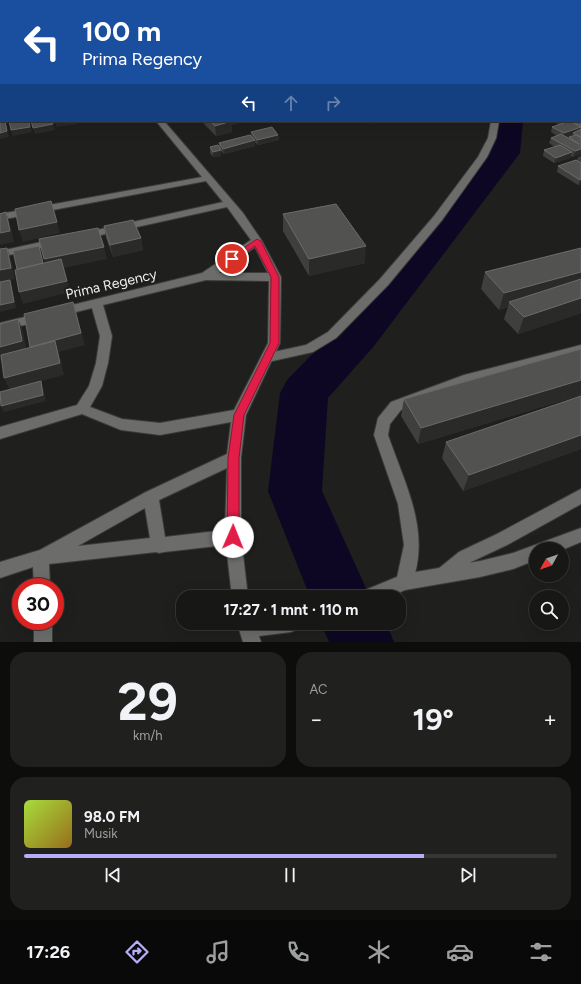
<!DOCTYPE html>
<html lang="id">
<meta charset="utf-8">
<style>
:root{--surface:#171716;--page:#20201f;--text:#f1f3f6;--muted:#9e9fa1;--line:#363635;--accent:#b6acf8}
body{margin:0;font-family:Figtree,sans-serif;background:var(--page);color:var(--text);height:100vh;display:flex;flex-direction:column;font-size:15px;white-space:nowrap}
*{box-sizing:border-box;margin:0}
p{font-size:13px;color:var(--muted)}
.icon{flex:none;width:22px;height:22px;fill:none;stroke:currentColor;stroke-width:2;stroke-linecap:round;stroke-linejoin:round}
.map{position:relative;height:642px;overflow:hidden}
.details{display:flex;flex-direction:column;gap:10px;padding:10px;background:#0d0d0c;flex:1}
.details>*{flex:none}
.hud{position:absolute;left:0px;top:0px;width:581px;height:122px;box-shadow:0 4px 16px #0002,0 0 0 1px var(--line);background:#1a4fa0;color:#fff;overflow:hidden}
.needle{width:26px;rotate:230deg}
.fabs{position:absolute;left:529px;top:542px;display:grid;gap:8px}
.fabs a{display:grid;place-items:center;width:40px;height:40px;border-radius:50%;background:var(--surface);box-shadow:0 4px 16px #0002,0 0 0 1px var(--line);font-size:20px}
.speed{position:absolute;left:12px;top:578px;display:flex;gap:8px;font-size:20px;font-weight:700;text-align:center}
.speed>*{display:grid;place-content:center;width:52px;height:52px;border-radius:50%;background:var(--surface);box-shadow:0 4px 16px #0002,0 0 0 1px var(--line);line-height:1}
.speed .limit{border:6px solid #d22;background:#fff;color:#111}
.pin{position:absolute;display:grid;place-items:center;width:34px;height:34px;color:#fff;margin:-17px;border:2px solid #fff;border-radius:50%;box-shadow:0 1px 4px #0007}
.me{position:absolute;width:44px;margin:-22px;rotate:1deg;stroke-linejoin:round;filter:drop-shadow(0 0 3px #0008)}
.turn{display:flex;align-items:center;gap:14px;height:84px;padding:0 16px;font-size:18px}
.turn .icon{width:52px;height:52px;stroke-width:2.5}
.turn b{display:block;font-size:28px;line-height:34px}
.lanes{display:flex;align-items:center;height:38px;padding:0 16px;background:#0003;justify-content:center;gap:20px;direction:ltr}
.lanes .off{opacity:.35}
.big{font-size:30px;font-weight:700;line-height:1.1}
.details .widget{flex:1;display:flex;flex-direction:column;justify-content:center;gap:6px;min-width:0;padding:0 14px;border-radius:16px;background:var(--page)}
.details .dial{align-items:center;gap:0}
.dial b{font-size:52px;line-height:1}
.song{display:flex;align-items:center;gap:12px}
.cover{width:48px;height:48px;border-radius:6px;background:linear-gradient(135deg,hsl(80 70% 55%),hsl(40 70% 35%))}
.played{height:4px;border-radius:2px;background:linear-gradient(90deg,var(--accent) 75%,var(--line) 75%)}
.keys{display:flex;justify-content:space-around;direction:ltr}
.heat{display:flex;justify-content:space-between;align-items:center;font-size:22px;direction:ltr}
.details .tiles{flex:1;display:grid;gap:10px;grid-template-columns:1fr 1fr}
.widget:last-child{grid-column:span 2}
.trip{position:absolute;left:176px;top:590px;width:230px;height:40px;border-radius:16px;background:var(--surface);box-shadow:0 4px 16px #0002,0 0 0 1px var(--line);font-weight:700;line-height:40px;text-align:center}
.tabs{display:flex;height:64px;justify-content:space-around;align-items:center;background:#090909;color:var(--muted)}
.tabs .icon{width:28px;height:28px}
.tabs .on{color:var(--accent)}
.tabs b{font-size:18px;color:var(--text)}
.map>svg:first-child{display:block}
</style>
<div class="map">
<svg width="581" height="642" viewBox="0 0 581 642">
<rect width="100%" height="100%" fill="#1f1f1d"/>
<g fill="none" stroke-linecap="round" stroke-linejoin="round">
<path fill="#0e0724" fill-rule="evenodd" d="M493,121H523L520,153L374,346L328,398L322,491L370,597H310L268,491L280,393L287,380L342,324L488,151Z
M321,623H386L394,642H329Z"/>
<defs>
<path id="lane" d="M491,121H499L496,138L487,157L442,220L388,285L336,338L313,352L268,362L264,360L262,357L264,354L306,345L328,332L380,279L434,216L478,157L488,138Z
M581,345V355L472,382L401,410L390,424L388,435C405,485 433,534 410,588L404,590L398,588L396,582L404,545L398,504L374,435L378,418L391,402L464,375Z
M581,489V504L509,544L471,562L450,581L444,583L438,581L436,575L438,569L459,552L497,534Z"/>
<path id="street" d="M57,0H63L64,1H58Z
M357,0H365L366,1H358Z
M577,0H581V2L576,1Z
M0,4H1V8H0Z
M580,51H581V55H580Z
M0,115H1V119H0Z
M156,121H164L243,213L262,241L281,277L280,343L246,415L241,458V537L248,597H232L226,545L164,552L159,553L156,552L49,564L50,587H34L33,567L0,578V562L40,550L146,492L227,454L231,422L160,435L121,430L82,414L0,439V427L77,405L89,386L96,363L100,336L92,308L60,316L56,315L54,312L56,309L202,273L251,240L227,207L83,239L78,236L83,233L223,202L206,181L0,220V214L202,177ZM255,247L268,273H219ZM206,280L269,281L268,343L234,410L160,423L122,419L90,407L102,386L108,363L112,336L103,305ZM227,468L225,530L165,537L159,500ZM145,508L150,538L78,546Z
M55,239L60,242L59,244L0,257V251Z
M41,313L45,314L47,317L45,320L0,331V323Z
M581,528V542L562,550L536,549V560L513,569L480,577L405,590L389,597H361L363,591L404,574L480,561L513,553Z
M34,621H52V642H34Z
M237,623H300L297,629L291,632L259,636L261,642H243Z"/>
</defs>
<use href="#lane" stroke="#3c3c3a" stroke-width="2"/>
<use href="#street" stroke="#3c3c3a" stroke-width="2"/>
<use href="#lane" fill="#6c6c6a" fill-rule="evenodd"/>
<use href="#street" fill="#6c6c6a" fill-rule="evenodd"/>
</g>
<path fill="#3f403d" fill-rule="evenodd" d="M532,0H555V1H534Z
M581,105V154L573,157L571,156L570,158L554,163L543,156L544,150L555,147L549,143L551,138L557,136L551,132L552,127L559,125L553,121H580V106ZM573,135L572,136L569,137V138L567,137Z
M203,121H246L232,125V132L216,136L204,124Z
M251,132L278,135L279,140L258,145L255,142V146L224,154L221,151V156L213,157L210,153V147H219V143L251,137Z
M581,156V184L578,185L557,172L558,166L577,160L578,157Z
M283,214L365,263L309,276L283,231Z
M104,226L141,238L143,250L113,257L106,238Z
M581,248V313L518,334L504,319L508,307L499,310L481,289L485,272Z
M581,349V395L418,444L401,416L404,399Z
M581,396V449L463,491L442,458L446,442Z"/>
<path fill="#2a2b28" d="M3,0H25L18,1H4Z
M226,0H232V1H220Z
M549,0H555V1H547Z
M0,70H1V75H0Z
M5,121L9,137L0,139V133Z
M29,121L32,132L13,136L11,130Z
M60,121H77L78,124L56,127L55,122Z
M226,121H246L232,125V132L216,136L215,126Z
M372,121H384L372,124Z
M53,124L55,130L35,134L33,128Z
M581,127L579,133H573V135L562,139L564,133Z
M278,135L279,140L258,145L257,140Z
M255,140V146L224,154L223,149Z
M581,149V154L573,157L575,151Z
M221,150V156L213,157V152Z
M572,152L570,158L554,163L556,158Z
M581,179V184L578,185L580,180Z
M51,201L60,233L23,242L19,230Z
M6,212L10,224L14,242L0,245V233Z
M141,238L143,250L113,257L110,245Z
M366,246L365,263L309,276V259Z
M104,247L107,259L64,268L70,292L23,304L19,292L48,271L44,259Z
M7,248L11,260L15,279L10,280L12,286L16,308L0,312V270Z
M581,272V287L509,302L508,307L499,310L504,293Z
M581,298V313L518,334L524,317Z
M73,302L85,345L59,352L64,375L41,381L43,387L46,401L4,412L1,406L10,390L4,378L35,359L30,347Z
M18,319L23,331L27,353L0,360V347Z
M581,380V395L418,444L421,428Z
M581,435V449L463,491L469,475Z"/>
<path fill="#525350" stroke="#6b6c69" d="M166,0H226L220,1H167Z
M234,0H347L349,1H235Z
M470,0H475L477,1H465Z
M1,47V55L0,51V48Z
M0,58H1V70H0Z
M0,79H1V89H0Z
M580,85L581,86V99L580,98Z
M581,105V113H580V106Z
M0,118H1V121H5L7,131L0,133Z
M581,118V127L572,121H580V119Z
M9,121H29L30,127L11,130Z
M31,121H52L53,124L33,128Z
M210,121H232L215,126Z
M570,121L581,127L564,133L552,127Z
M272,127L278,135L257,140L251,132Z
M581,129V137L573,133Z
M561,134L579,144L569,137L576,135L581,138V149L575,151L551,138Z
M250,135L255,140L223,149L219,143Z
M218,145L221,150L213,152L210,147Z
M560,145L572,152L556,158L544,150Z
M576,160L581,163V179L580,180L558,166Z
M51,201L57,222L19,230L15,209Z
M336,204L366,246L309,259L283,214Z
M6,212L10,231L0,233V214Z
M133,220L141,238L110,245L104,226Z
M98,228L104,247L44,259L39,239Z
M39,246L43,263L17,269L13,251Z
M7,248L11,268L0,270V249Z
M581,248V272L504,293L485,272Z
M61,259L67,281L19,292L15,270Z
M581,279V298L524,317L509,302Z
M10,280L14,302L0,305V282Z
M73,302L81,333L30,347L24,314Z
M18,319L22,341L0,347V324Z
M55,341L60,363L4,378L1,355Z
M581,349V380L421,428L404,399Z
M41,381L43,395L1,406L0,392Z
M581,396V435L469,475L446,442Z"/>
<path fill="#e11d48" stroke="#92132f" d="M257,239L261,241L279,277V343L244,415L239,458V537L237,541L233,542L228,541L227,537L228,458L234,415L270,343L271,277L255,246L234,261H229L227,259Z"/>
<g text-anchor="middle" stroke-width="4" stroke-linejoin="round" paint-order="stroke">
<g font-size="14" fill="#eff0ee" stroke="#1f1f1d">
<text transform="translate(111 284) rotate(-13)" y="5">Prima Regency</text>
</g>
</g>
</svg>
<div class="fabs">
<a><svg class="needle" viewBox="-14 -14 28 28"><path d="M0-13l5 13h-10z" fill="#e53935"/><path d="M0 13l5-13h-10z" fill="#9e9fa1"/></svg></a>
<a><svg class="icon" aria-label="search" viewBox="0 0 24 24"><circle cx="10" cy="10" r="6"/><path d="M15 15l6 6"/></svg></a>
</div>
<div class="speed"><div class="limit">30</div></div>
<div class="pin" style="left:232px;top:259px;background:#d93025"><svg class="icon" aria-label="arrive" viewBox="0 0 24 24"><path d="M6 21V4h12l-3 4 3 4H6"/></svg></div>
<svg class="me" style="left:233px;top:537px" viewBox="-20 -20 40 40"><circle r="19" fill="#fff"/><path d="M0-13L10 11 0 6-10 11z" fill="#e11d48"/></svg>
<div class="trip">17:27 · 1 mnt · 110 m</div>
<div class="hud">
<div class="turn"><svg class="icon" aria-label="left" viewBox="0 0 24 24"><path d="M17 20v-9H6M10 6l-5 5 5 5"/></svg><div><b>100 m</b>Prima Regency</div></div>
<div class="lanes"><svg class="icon" aria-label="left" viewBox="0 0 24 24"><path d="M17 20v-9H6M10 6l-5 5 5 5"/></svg><svg class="icon off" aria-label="ahead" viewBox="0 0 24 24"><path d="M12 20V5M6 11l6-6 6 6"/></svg><svg class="icon off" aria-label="right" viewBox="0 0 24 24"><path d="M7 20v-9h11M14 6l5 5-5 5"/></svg></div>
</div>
</div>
<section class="details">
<div class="tiles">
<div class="widget dial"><b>29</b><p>km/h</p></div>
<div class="widget"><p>AC</p>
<div class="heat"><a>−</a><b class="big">19°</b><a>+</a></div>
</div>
<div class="widget">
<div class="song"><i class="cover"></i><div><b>98.0 FM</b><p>Musik</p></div></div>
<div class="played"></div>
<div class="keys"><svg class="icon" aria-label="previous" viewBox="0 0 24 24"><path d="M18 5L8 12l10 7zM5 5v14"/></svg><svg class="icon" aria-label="pause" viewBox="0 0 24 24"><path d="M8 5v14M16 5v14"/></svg><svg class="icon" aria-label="next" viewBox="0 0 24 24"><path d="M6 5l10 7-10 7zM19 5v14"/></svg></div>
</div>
</div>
</section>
<nav class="tabs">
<b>17:26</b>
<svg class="icon on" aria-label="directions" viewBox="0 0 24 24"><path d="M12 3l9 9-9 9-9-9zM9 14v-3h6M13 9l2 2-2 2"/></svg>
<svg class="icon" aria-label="music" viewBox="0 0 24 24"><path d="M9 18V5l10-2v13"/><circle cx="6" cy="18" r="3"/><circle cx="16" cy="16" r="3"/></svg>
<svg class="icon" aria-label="phone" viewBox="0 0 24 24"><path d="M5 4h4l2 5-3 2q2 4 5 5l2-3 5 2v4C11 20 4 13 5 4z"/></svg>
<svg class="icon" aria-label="climate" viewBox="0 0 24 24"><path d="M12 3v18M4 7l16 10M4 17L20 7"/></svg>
<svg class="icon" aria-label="car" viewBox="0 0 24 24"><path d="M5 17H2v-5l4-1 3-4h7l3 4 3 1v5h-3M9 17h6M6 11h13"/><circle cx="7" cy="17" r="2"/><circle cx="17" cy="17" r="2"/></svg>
<svg class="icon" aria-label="filters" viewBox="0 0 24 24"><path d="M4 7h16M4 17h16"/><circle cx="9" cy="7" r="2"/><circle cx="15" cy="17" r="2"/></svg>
</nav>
